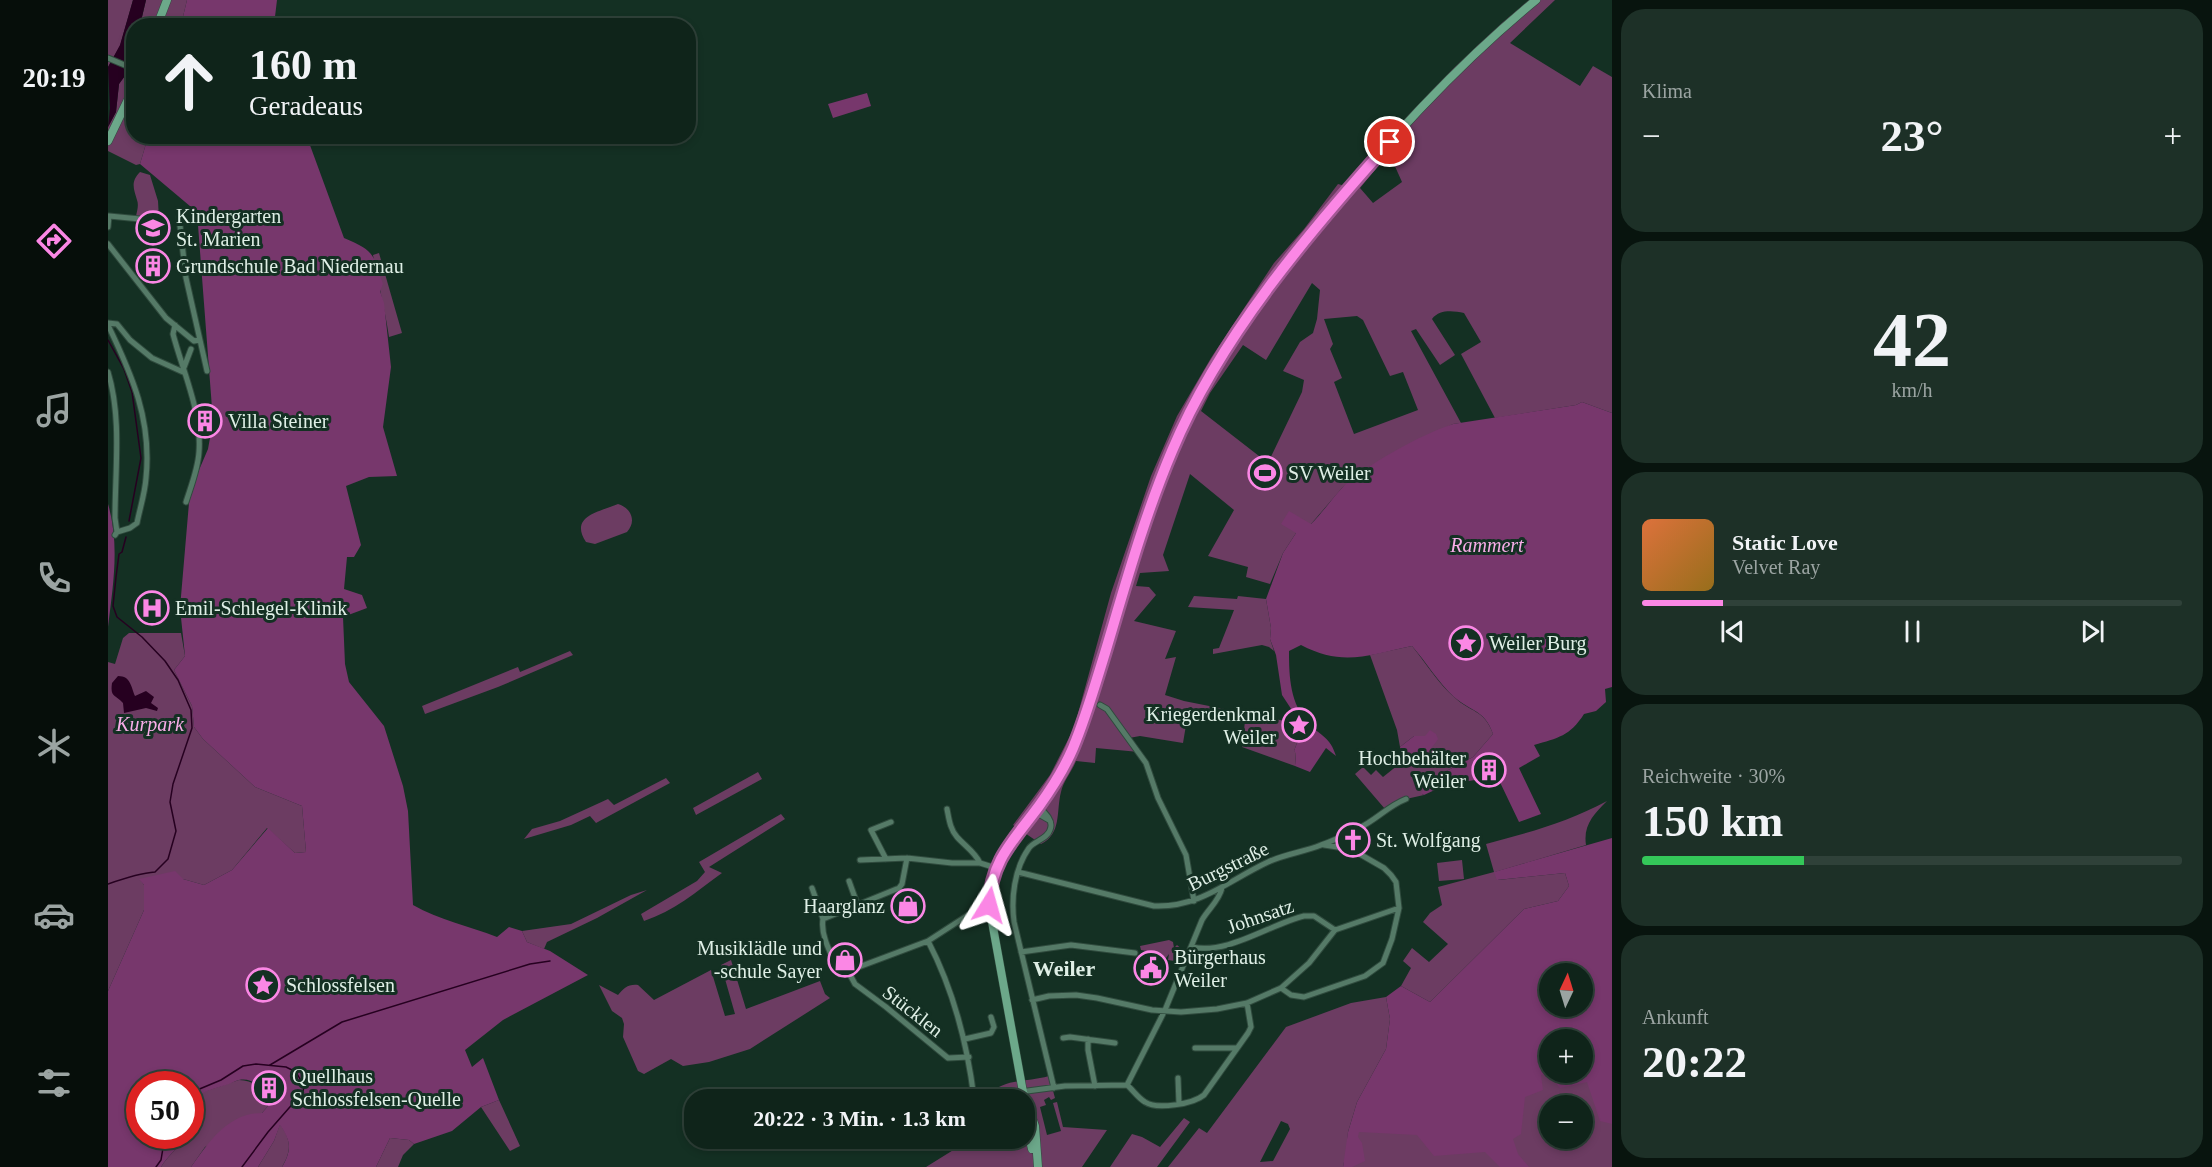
<!DOCTYPE html>
<html lang="de">
<meta charset="utf-8">
<style>
:root{--surface:#0f241a;--page:#1d3027;--text:#f1f3f6;--muted:#9ba4a2;--line:#2f4139;--accent:#fb87e5}
body{margin:0;font-family:Georgia,serif;background:var(--page);color:var(--text);height:100vh;display:flex;flex-direction:column;font-size:22px;white-space:nowrap}
*{box-sizing:border-box;margin:0}
p{font-size:20px;color:var(--muted)}
.icon{flex:none;width:33px;height:33px;fill:none;stroke:currentColor;stroke-width:2;stroke-linecap:round;stroke-linejoin:round}
.map{position:relative;flex:1;overflow:hidden}
.sheet{display:flex;flex-direction:column;gap:9px;padding:9px;background:#08140e;width:600px}
.sheet>*{flex:none}
.guide{position:absolute;left:18px;top:18px;width:570px;height:126px;border-radius:24px;box-shadow:0 3px 9px #0003,0 0 0 2px var(--line);background:#0f241a;color:var(--text);overflow:hidden}
.needle{width:39px;rotate:4deg}
.buttons{position:absolute;left:1431px;top:963px;display:grid;gap:12px}
.buttons a{display:grid;place-items:center;width:54px;height:54px;border-radius:50%;background:var(--surface);box-shadow:0 3px 9px #0003,0 0 0 2px var(--line);font-size:30px}
.speed{position:absolute;left:18px;top:1071px;display:flex;gap:12px;font-size:30px;font-weight:700;text-align:center}
.speed>*{display:grid;place-content:center;width:78px;height:78px;border-radius:50%;background:var(--surface);box-shadow:0 3px 9px #0003,0 0 0 2px var(--line);line-height:1}
.speed .limit{border:9px solid #d22;background:#fff;color:#111}
.pin{position:absolute;display:grid;place-items:center;width:51px;height:51px;color:#fff;margin:-26px;border:3px solid #fff;border-radius:50%;box-shadow:0 2px 6px #0007}
.me{position:absolute;width:66px;margin:-33px;rotate:8deg;stroke-linejoin:round;filter:drop-shadow(0 0 4px #0008)}
.turn{display:flex;align-items:center;gap:21px;height:126px;padding:0 24px;font-size:27px}
.turn .icon{width:78px;height:78px;stroke-width:2.5}
.turn b{display:block;font-size:42px;line-height:51px}
.big{font-size:45px;font-weight:700;line-height:1.1}
.sheet .card{flex:1;display:flex;flex-direction:column;justify-content:center;gap:9px;min-width:0;padding:0 21px;border-radius:24px;background:var(--page)}
.sheet .dial{align-items:center;gap:0}
.dial b{font-size:78px;line-height:1}
.song{display:flex;align-items:center;gap:18px}
.cover{width:72px;height:72px;border-radius:9px;background:linear-gradient(135deg,hsl(20 70% 55%),hsl(40 70% 35%))}
.played{height:6px;border-radius:3px;background:linear-gradient(90deg,var(--accent) 15%,var(--line) 15%)}
.keys{display:flex;justify-content:space-around;direction:ltr}
.heat{display:flex;justify-content:space-between;align-items:center;font-size:33px;direction:ltr}
.charge{height:9px;border-radius:4px;background:linear-gradient(90deg,#34c759 30%,var(--line) 0)}
.trip{position:absolute;left:576px;top:1089px;width:351px;height:60px;border-radius:24px;background:var(--surface);box-shadow:0 3px 9px #0003,0 0 0 2px var(--line);font-weight:700;line-height:60px;text-align:center}
main{display:flex;flex:1;min-height:0}
.dock{display:flex;flex-direction:column;width:108px;justify-content:space-around;align-items:center;background:#060e0a;color:var(--muted)}
.dock .icon{width:42px;height:42px}
.dock .active{color:var(--accent)}
.dock b{font-size:27px;color:var(--text)}
.map>svg:first-child{display:block}
</style>
<main>
<nav class="dock">
<b>20:19</b>
<svg class="icon active" aria-label="directions" viewBox="0 0 24 24"><path d="M12 3l9 9-9 9-9-9zM9 14v-3h6M13 9l2 2-2 2"/></svg>
<svg class="icon" aria-label="music" viewBox="0 0 24 24"><path d="M9 18V5l10-2v13"/><circle cx="6" cy="18" r="3"/><circle cx="16" cy="16" r="3"/></svg>
<svg class="icon" aria-label="phone" viewBox="0 0 24 24"><path d="M5 4h4l2 5-3 2q2 4 5 5l2-3 5 2v4C11 20 4 13 5 4z"/></svg>
<svg class="icon" aria-label="climate" viewBox="0 0 24 24"><path d="M12 3v18M4 7l16 10M4 17L20 7"/></svg>
<svg class="icon" aria-label="car" viewBox="0 0 24 24"><path d="M5 17H2v-5l4-1 3-4h7l3 4 3 1v5h-3M9 17h6M6 11h13"/><circle cx="7" cy="17" r="2"/><circle cx="17" cy="17" r="2"/></svg>
<svg class="icon" aria-label="filters" viewBox="0 0 24 24"><path d="M4 7h16M4 17h16"/><circle cx="9" cy="7" r="2"/><circle cx="15" cy="17" r="2"/></svg>
</nav>
<div class="map">
<svg width="1504" height="1167" viewBox="0 0 1504 1167">
<rect width="100%" height="100%" fill="#143023"/>
<path fill="#6c3c62" fill-rule="evenodd" d="M0,0H25L12,46L0,67Z
M38,0H79L73,25L32,26Z
M1421,0H1447L1402,43L1472,86L1485,66L1504,77V413L1474,402L1468,405L1387,418L1353,354L1373,342L1356,313C1345,311 1332,309 1324,319L1347,355L1332,365L1308,329L1303,331L1353,423L1345,424L1261,467L1234,488L1203,524L1188,533L1175,553L1162,584L1138,577L1140,567L1100,556L1126,510L1082,474L1055,555L1061,571L1032,573L1028,586L1041,587L1048,595L1026,621L1068,631L1057,659L1068,657L1057,695L1076,701L1177,721L1182,712L1195,727L1186,751L1188,752L1187,766L1134,747L1137,721L1101,716L1099,722L1079,719L1075,743L1032,736L1021,738L1031,752L988,748L987,763L968,761C964,771 955,782 953,792C948,811 954,834 933,844L905,825L942,775L966,728L1003,593L1043,476L1069,416L1103,358L1166,263L1196,229L1230,184L1237,186C1294,120 1353,56 1421,0ZM1281,153L1294,182L1265,203L1252,188ZM1204,283L1212,290L1209,319L1205,333L1192,342L1175,371L1196,380L1194,392L1160,463L1093,411L1102,393L1135,345L1158,360ZM1249,316L1255,320L1282,376L1295,372L1310,410L1246,434L1226,382L1234,378L1222,349L1225,344L1216,319Z
M25,52L26,136L40,137L32,164L28,165L0,151V127L8,112L11,84L19,73Z
M32,172L42,175L50,201L51,219L28,216C29,211 31,205 29,200C26,189 22,182 32,172Z
M271,253L294,333L281,337C277,309 270,283 265,255Z
M510,504C523,508 529,521 519,532L487,544L478,542C461,516 491,512 510,504Z
M1086,596L1129,599L1130,596L1158,599L1163,628L1162,639L1166,651L1161,647L1154,645L1105,654V649L1111,648L1126,610L1080,607Z
M21,633H73L77,656L66,670L84,706L86,727L95,739L147,787L194,806L198,852L187,853L159,828L124,870L96,885L75,879H32L36,885V910L0,991V662L7,664L15,638Z
M1304,646C1317,662 1330,683 1346,697C1363,713 1376,709 1385,734L1365,757L1329,776L1314,794L1316,795L1298,799L1277,809L1247,774L1255,767L1263,775L1268,770L1275,777L1295,761L1296,767L1317,736H1306L1292,747L1289,730L1262,655Z
M462,651L465,655L390,687L317,714L314,706L410,667L412,672Z
M650,772L654,779L588,815L585,808Z
M558,778L562,783L488,823L482,816L463,825L416,839L424,829L452,821L500,799L506,805Z
M1499,801C1486,814 1475,825 1478,845L1387,872L1390,880L1457,873L1461,886L1450,901L1416,909L1322,1002L1293,986L1303,968L1295,961L1304,948L1321,962L1340,944L1315,922L1322,913L1334,905L1330,887L1386,872L1378,844C1420,833 1460,822 1499,801Z
M673,814L677,819L601,867L614,873C588,892 566,911 536,921L533,914L589,881L597,872L591,862Z
M1354,860L1356,879L1331,881L1329,863Z
M539,890L489,918L439,942L436,949L419,942L414,931L463,924L523,895Z
M1061,940L1065,942L1066,948L1069,945L1076,951L1073,962L1060,960L1061,954L1058,958L1049,953L1033,950L1032,946Z
M623,960L638,1009L712,981L717,994L722,998L642,1049L601,1062L575,1066L563,1059L536,1074L530,1071L515,1037L516,1024L514,1018L504,1011L491,985L510,995C516,988 520,984 530,985L546,1000L603,970L617,1016L627,1014L613,965Z
M1278,997L1282,1019L1278,1049L1249,1102L1240,1132L1239,1144L1244,1126L1414,1063L1442,1072H1474V1040L1460,1030L1504,1050V1167H1237L1236,1162L1235,1167H1060L1091,1128L1099,1133L1178,1027L1243,1003ZM1442,1106H1474V1138H1442ZM1173,1121L1180,1124L1182,1129L1165,1161L1152,1162Z
M941,1076L947,1098L943,1100L941,1097L936,1100L938,1105L932,1107L939,1135L953,1131L945,1103L949,1102L955,1127L999,1130L974,1167H818L863,1139L916,1138V1100L882,1099L879,1096C898,1077 916,1083 941,1076Z
M131,1080C148,1081 156,1088 160,1106L154,1113L97,1147L83,1167H53C60,1155 72,1148 75,1136H82L83,1100L92,1093Z
M391,1100L412,1146L402,1151L373,1107Z
M1076,1118L1082,1122L1049,1167H1002L1024,1134L1034,1137L1052,1147Z
M172,1124C183,1140 184,1150 174,1167H150L166,1141Z
M282,1138L301,1140L306,1144L295,1155L290,1167H268Z"/>
<path fill="#77376c" fill-rule="evenodd" d="M79,0H169L166,25H73Z
M759,93L763,106L725,118L720,104Z
M40,137H199L236,238C267,251 265,254 275,284L272,291L276,303L283,367L275,427L289,476L261,477L238,486L253,545L246,557H239L236,589L254,595L259,608L235,617L237,664L241,682L276,726L295,786L300,811L305,905C331,920 361,926 389,937L401,927L414,931L419,942L442,951L480,975L395,1020L357,1050L364,1067L375,1058L391,1100L373,1107L344,1131L306,1144L301,1140L282,1138L268,1167H174C184,1150 183,1141 172,1125L166,1141L150,1167H83C101,1142 120,1113 154,1113L160,1106C157,1092 148,1077 131,1080C127,1081 122,1084 118,1085C104,1089 94,1092 83,1100L82,1084H32V1136H75C72,1148 60,1155 53,1167H0V991L36,910V885L31,879L67,871L75,879L96,885L124,870L160,828L187,853L198,852L194,806L147,787L95,739L86,727L84,706L66,670L77,656L72,608L82,491L100,449L105,421L89,212L32,164Z
M1474,402L1504,413V687L1497,689L1498,702L1488,711L1476,714C1462,736 1450,738 1426,745L1432,756L1411,768L1433,814L1411,822L1389,776C1364,781 1339,783 1316,795L1313,793L1329,776L1365,757L1385,734C1376,709 1363,712 1346,697C1330,682 1318,662 1304,646C1260,655 1235,667 1193,645L1181,651C1181,677 1182,704 1201,724C1214,737 1222,737 1228,756L1218,748L1202,772L1187,766L1188,753L1186,751L1195,727L1174,695L1168,655L1162,639L1163,628L1158,599L1175,553L1188,533L1173,524L1181,511L1203,524C1214,513 1223,500 1233,489C1255,466 1314,434 1345,424L1468,405Z
M0,504C12,544 5,586 0,627Z
M1322,730L1328,734L1330,739C1321,752 1312,763 1296,767L1292,747L1306,736H1317Z
M1504,838V1124L1492,1121L1479,1082L1452,1088L1440,1073L1433,1075L1435,1090L1417,1097L1413,1134L1405,1139L1410,1154L1421,1167H1392L1377,1152L1326,1156L1309,1135L1251,1132L1250,1137L1254,1143L1257,1161L1244,1167H1235L1240,1132L1249,1102L1278,1049L1282,1019L1278,997L1293,986L1322,1002L1416,909L1450,901L1461,886L1457,873L1389,880L1386,872ZM1442,974H1474V1006H1442ZM1442,1040H1474V1072H1442Z"/>
<path fill="#260020" d="M25,0H38L32,25L26,26L24,57L19,73L11,84L8,112L0,127L2,108L0,67L12,45Z
M10,676C23,676 23,687 27,696L38,691L46,697L43,703L50,708L49,711L38,708L16,713L15,703C7,694 2,698 4,683Z"/>
<g fill="none" stroke-linecap="round" stroke-linejoin="round">
<path stroke="#260020" stroke-width="1.5" d="M0,340L16,369L24,392L33,458L21,521
M0,884C14,879 32,873 47,872L60,859L68,831L62,802L65,784L84,728L83,710L70,680L57,661L34,637L9,617L5,606L8,577L11,554L14,552L18,537
M162,1065L234,1022L422,964L442,961
M82,1093L113,1080L135,1066L148,1064L178,1067L188,1072L196,1086L195,1092L160,1132L134,1167
M48,1167L53,1160L57,1136"/>
<defs>
<path id="street" d="M0,58L26,69
M71,217L78,278L99,371
M0,227L1,216L53,221
M0,244L58,318L86,341L91,340
M0,323L9,324L22,340L44,358L75,372
M0,325C24,375 44,420 38,478C37,493 32,508 29,523L22,528L9,532L7,535
M67,325L65,334C75,372 94,412 91,452C90,469 83,486 78,502
M75,370L83,349
M0,372C14,418 7,470 7,518L9,532
M992,705L999,709L1038,763L1050,798L1078,855L1086,901
M930,807C937,812 946,821 942,830C939,839 926,841 921,848C906,869 903,899 906,922L946,1088
M839,809C841,819 842,829 849,837C857,846 867,852 872,863
M927,812L941,820
M799,858L794,884L791,888L715,919C712,937 725,957 732,974L820,941L871,908L881,905
M778,859L763,830L783,822
M752,860L799,858L844,863H872L888,868
M910,872L1046,906C1092,908 1121,880 1160,862C1177,854 1196,852 1213,845C1226,841 1239,834 1251,828C1268,820 1280,806 1298,799
M741,881L750,906
M704,888L715,919
M820,941C846,991 859,1042 866,1098L957,1086L1019,1085L1057,1010L1094,920C1101,908 1111,901 1114,888
M1084,947C1120,955 1162,924 1196,916H1206L1227,930
M913,952L963,945L1027,953
M740,971L747,984L778,1007L840,1058L861,1057
M1173,988L1183,995L1196,997L1257,976L1275,963L1284,939L1291,908L1288,882L1283,875L1276,868L1243,849L1216,845
M924,1000L941,996L968,995L989,998L1044,1010L1073,1012L1109,1009L1139,1003L1173,988L1201,963L1227,930L1291,908
M955,1038L962,1037L1007,1043
M857,1039L883,1033L886,1027L883,1017
M980,1039V1050L987,1086
M1087,1048H1129
M1070,1078L1071,1104
M1019,1085C1025,1090 1030,1098 1037,1102C1049,1110 1085,1104 1096,1095L1140,1033L1143,1027L1139,1003"/>
<path id="secondary" d="M49,26L59,0
M0,141L26,87
M917,1105L918,1124L924,1149
M930,1167L927,1126L915,1092L881,905C883,860 907,840 931,806C946,785 958,764 968,740C978,715 985,689 994,663C1016,593 1035,520 1064,452C1097,373 1150,301 1204,234C1271,150 1344,69 1428,0"/>
</defs>
<use href="#street" stroke="#304b3e" stroke-width="7"/>
<use href="#secondary" stroke="#304b3e" stroke-width="9"/>
<use href="#street" stroke="#557a67" stroke-width="5"/>
<use href="#secondary" stroke="#6ca88a" stroke-width="8"/>
</g>
<g fill="none" stroke-linecap="round" stroke-linejoin="round">
<defs>
<path id="route" d="M881,905C883,860 906,840 931,806C944,788 956,769 965,748C978,717 987,685 997,653C1017,586 1036,517 1064,451C1111,338 1201,232 1282,142"/>
</defs>
<use href="#route" stroke="#a35895" stroke-width="15"/>
<use href="#route" stroke="#fb87e5" stroke-width="10"/>
</g>
<defs>
<symbol id="school-ring" viewBox="-11 -11 22 22"><circle r="9.5" fill="#143023" stroke="#fb87e5" stroke-width="1.5"/><path d="M0-5L7-2L0 1L-7-2ZM-4 1L0 2.5L4 1V4Q0 6-4 4Z" fill="#fb87e5"/></symbol>
<symbol id="building-ring" viewBox="-11 -11 22 22"><circle r="9.5" fill="#143023" stroke="#fb87e5" stroke-width="1.5"/><path d="M-4-6H4V6H1V3H-1V6H-4ZM-2.5-4.3h1.7v1.8h-1.7ZM.8-4.3h1.7v1.8H.8ZM-2.5-1h1.7V.8h-1.7ZM.8-1h1.7V.8H.8Z" fill="#fb87e5"/></symbol>
<symbol id="stadium-ring" viewBox="-11 -11 22 22"><circle r="9.5" fill="#143023" stroke="#fb87e5" stroke-width="1.5"/><path d="M0-5a6.5 5 0 1 0 0 10a6.5 5 0 1 0 0-10ZM-3.5-1.8h7v3.6h-7Z" fill="#fb87e5"/></symbol>
<symbol id="hospital-ring" viewBox="-11 -11 22 22"><circle r="9.5" fill="#143023" stroke="#fb87e5" stroke-width="1.5"/><path d="M-5-5h3v3.5h4V-5h3V5h-3V1.5h-4V5h-3Z" fill="#fb87e5"/></symbol>
<symbol id="sight-ring" viewBox="-11 -11 22 22"><circle r="9.5" fill="#143023" stroke="#fb87e5" stroke-width="1.5"/><path d="M0-6L1.8-2.2L6-1.7L2.9 1.2L3.7 5.4L0 3.3L-3.7 5.4L-2.9 1.2L-6-1.7L-1.8-2.2Z" fill="#fb87e5"/></symbol>
<symbol id="church-ring" viewBox="-11 -11 22 22"><circle r="9.5" fill="#143023" stroke="#fb87e5" stroke-width="1.5"/><path d="M-1.2-6h2.4v3.5h3.3v2.4h-3.3V6h-2.4V-.1h-3.3v-2.4h3.3Z" fill="#fb87e5"/></symbol>
<symbol id="shop-ring" viewBox="-11 -11 22 22"><circle r="9.5" fill="#143023" stroke="#fb87e5" stroke-width="1.5"/><path d="M-5-2.5h2.3a2.7 3.5 0 0 1 5.4 0H5L5.5 6h-11ZM-1.5-2.5h3a1.5 2.3 0 0 0-3 0Z" fill="#fb87e5"/></symbol>
<symbol id="civic-ring" viewBox="-11 -11 22 22"><circle r="9.5" fill="#143023" stroke="#fb87e5" stroke-width="1.5"/><path d="M-.6-6.5H3V-4.5H.6V-3L4-1V1h2V6H-6V1h2V-1L-.6-3ZM-1.2 2.5V6h2.4V2.5Z" fill="#fb87e5"/></symbol>
</defs>
<g fill-rule="evenodd">
<use href="#school-ring" x="26" y="209" width="38" height="38"/>
<use href="#building-ring" x="26" y="247" width="38" height="38"/>
<use href="#building-ring" x="78" y="402" width="38" height="38"/>
<use href="#stadium-ring" x="1138" y="454" width="38" height="38"/>
<use href="#hospital-ring" x="25" y="589" width="38" height="38"/>
<use href="#sight-ring" x="1339" y="624" width="38" height="38"/>
<use href="#sight-ring" x="1172" y="706" width="38" height="38"/>
<use href="#building-ring" x="1362" y="751" width="38" height="38"/>
<use href="#church-ring" x="1226" y="821" width="38" height="38"/>
<use href="#shop-ring" x="781" y="887" width="38" height="38"/>
<use href="#shop-ring" x="718" y="941" width="38" height="38"/>
<use href="#civic-ring" x="1024" y="949" width="38" height="38"/>
<use href="#sight-ring" x="136" y="966" width="38" height="38"/>
<use href="#building-ring" x="142" y="1069" width="38" height="38"/>
</g>
<g text-anchor="middle" stroke-width="6" stroke-linejoin="round" paint-order="stroke">
<g font-size="20" fill="#dfefe6" stroke="#143023" text-anchor="start">
<text x="68" y="223">Kindergarten<tspan x="68" dy="23">St. Marien</tspan></text>
<text x="68" y="273">Grundschule Bad Niedernau</text>
<text x="120" y="428">Villa Steiner</text>
<text x="1180" y="480">SV Weiler</text>
<text x="67" y="615">Emil-Schlegel-Klinik</text>
<text x="1381" y="650">Weiler Burg</text>
<text x="1168" y="721" text-anchor="end">Kriegerdenkmal<tspan x="1168" dy="23">Weiler</tspan></text>
<text x="1358" y="765" text-anchor="end">Hochbehälter<tspan x="1358" dy="23">Weiler</tspan></text>
<text x="1268" y="847">St. Wolfgang</text>
<text x="777" y="913" text-anchor="end">Haarglanz</text>
<text x="714" y="955" text-anchor="end">Musiklädle und<tspan x="714" dy="23">-schule Sayer</tspan></text>
<text x="1066" y="964">Bürgerhaus<tspan x="1066" dy="23">Weiler</tspan></text>
<text x="178" y="992">Schlossfelsen</text>
<text x="184" y="1083">Quellhaus<tspan x="184" dy="23">Schlossfelsen-Quelle</tspan></text>
</g>
<g font-size="20" font-style="italic" fill="#f8ade8" stroke="#143023">
<text x="1379" y="552">Rammert</text>
<text x="42" y="731">Kurpark</text>
</g>
<g font-size="20" fill="#dfefe6" stroke="#143023">
<text transform="translate(1120 866) rotate(-26)" y="7">Burgstraße</text>
<text transform="translate(1152 916) rotate(-19)" y="7">Johnsatz</text>
<text transform="translate(805 1011) rotate(38)" y="7">Stücklen</text>
</g>
<g font-size="22" font-weight="bold" fill="#dfefe6" stroke="#143023">
<text x="956" y="976">Weiler</text>
</g>
</g>
</svg>
<div class="buttons">
<a><svg class="needle" viewBox="-14 -14 28 28"><path d="M0-13l5 13h-10z" fill="#e53935"/><path d="M0 13l5-13h-10z" fill="#9ba4a2"/></svg></a>
<a>+</a>
<a>−</a>
</div>
<div class="speed"><div class="limit">50</div></div>
<div class="pin" style="left:1282px;top:142px;background:#d93025"><svg class="icon" aria-label="arrive" viewBox="0 0 24 24"><path d="M6 21V4h12l-3 4 3 4H6"/></svg></div>
<svg class="me" style="left:881px;top:905px" viewBox="-20 -20 40 40"><path d="M0-17L14 15 0 8-14 15z" fill="#fb87e5" stroke="#fff" stroke-width="4"/></svg>
<div class="trip">20:22 · 3 Min. · 1.3 km</div>
<div class="guide">
<div class="turn"><svg class="icon" aria-label="ahead" viewBox="0 0 24 24"><path d="M12 20V5M6 11l6-6 6 6"/></svg><div><b>160 m</b>Geradeaus</div></div>
</div>
</div>
<section class="sheet">
<div class="card"><p>Klima</p>
<div class="heat"><a>−</a><b class="big">23°</b><a>+</a></div>
</div>
<div class="card dial"><b>42</b><p>km/h</p></div>
<div class="card">
<div class="song"><i class="cover"></i><div><b>Static Love</b><p>Velvet Ray</p></div></div>
<div class="played"></div>
<div class="keys"><svg class="icon" aria-label="previous" viewBox="0 0 24 24"><path d="M18 5L8 12l10 7zM5 5v14"/></svg><svg class="icon" aria-label="pause" viewBox="0 0 24 24"><path d="M8 5v14M16 5v14"/></svg><svg class="icon" aria-label="next" viewBox="0 0 24 24"><path d="M6 5l10 7-10 7zM19 5v14"/></svg></div>
</div>
<div class="card"><p>Reichweite · 30%</p><b class="big">150 km</b><div class="charge"></div></div>
<div class="card"><p>Ankunft</p><b class="big">20:22</b></div>
</section>
</main>
